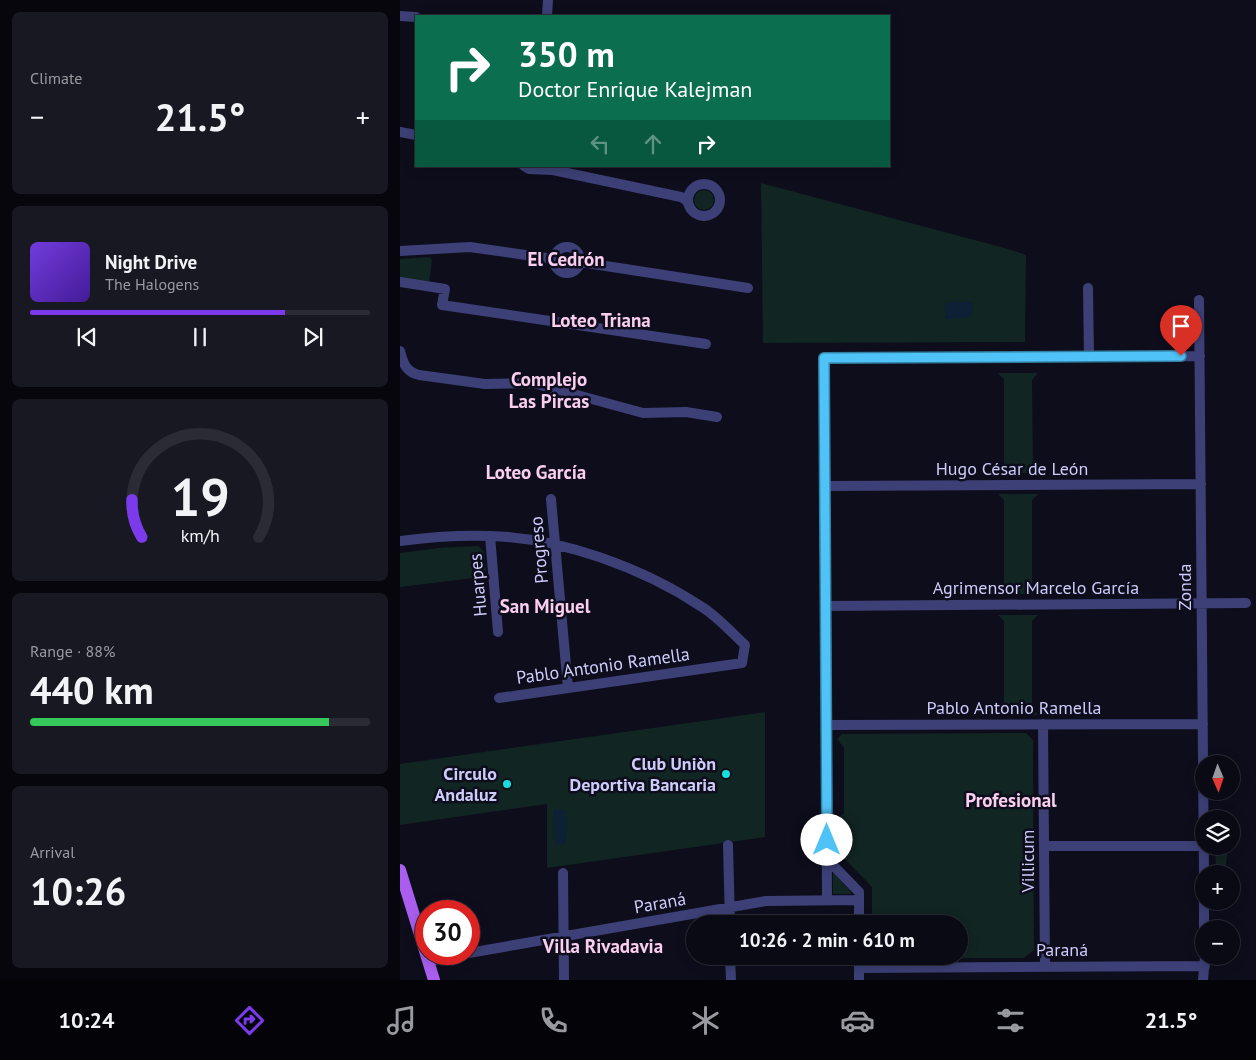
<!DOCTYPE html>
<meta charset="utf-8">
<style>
:root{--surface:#0a0a15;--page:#181822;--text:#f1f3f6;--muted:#999aa0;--line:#2a2b34;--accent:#7c3aed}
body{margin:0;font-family:"PT Sans",sans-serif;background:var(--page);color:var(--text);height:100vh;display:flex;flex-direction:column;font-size:19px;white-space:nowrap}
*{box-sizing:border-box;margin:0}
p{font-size:16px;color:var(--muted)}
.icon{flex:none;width:28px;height:28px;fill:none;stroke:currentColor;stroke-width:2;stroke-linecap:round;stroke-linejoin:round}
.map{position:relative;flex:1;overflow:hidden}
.drawer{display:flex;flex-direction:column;gap:12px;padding:12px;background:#06060c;width:400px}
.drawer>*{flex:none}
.top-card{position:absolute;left:15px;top:15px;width:475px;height:152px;border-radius:0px;box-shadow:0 2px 12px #0003,0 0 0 1px var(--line);background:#0b6e4f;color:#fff;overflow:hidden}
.needle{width:32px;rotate:178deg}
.fabs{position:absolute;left:795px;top:755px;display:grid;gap:10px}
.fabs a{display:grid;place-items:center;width:45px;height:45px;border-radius:50%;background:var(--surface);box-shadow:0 2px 12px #0003,0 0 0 1px var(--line);font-size:25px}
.speed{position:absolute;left:15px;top:900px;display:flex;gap:10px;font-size:25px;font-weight:700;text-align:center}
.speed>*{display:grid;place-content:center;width:65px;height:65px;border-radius:50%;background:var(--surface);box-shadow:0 2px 12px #0003,0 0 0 1px var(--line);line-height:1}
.speed .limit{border:8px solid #d22;background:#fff;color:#111}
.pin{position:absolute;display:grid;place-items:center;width:42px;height:42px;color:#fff;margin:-51px -21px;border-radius:50% 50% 50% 0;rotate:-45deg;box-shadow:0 0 5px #0007}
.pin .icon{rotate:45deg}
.me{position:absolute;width:55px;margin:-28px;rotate:0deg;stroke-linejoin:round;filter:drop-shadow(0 0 4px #0008)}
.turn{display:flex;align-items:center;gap:18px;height:105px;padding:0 20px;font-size:22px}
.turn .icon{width:65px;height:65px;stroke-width:2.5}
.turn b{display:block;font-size:35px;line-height:42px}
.lanes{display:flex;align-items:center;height:48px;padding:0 20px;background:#0003;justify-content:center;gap:25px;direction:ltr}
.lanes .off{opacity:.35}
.big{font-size:38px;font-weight:700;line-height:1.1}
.drawer .tile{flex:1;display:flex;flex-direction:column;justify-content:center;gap:8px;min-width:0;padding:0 18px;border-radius:8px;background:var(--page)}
.drawer .dial{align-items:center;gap:0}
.dial svg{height:130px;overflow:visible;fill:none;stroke:var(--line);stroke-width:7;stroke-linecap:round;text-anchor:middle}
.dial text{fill:var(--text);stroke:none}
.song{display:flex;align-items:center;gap:15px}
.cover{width:60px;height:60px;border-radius:8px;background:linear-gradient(135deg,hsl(260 70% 55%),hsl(260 70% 35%))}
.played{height:5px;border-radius:2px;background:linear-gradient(90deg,var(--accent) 75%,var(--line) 75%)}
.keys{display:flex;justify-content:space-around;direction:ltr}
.heat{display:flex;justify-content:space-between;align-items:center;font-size:28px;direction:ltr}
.charge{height:8px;border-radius:4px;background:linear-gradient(90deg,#34c759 88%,var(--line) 0)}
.trip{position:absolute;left:286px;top:915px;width:282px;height:50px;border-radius:25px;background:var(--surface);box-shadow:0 2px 12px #0003,0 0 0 1px var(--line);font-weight:700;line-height:50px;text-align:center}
.dock{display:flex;height:80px;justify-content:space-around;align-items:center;background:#040408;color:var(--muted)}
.dock .icon{width:35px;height:35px}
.dock .active{color:var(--accent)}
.dock b{font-size:22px;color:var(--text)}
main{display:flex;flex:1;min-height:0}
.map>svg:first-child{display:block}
</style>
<main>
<section class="drawer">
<div class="tile"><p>Climate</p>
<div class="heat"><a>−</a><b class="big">21.5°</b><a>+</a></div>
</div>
<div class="tile">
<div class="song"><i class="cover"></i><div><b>Night Drive</b><p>The Halogens</p></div></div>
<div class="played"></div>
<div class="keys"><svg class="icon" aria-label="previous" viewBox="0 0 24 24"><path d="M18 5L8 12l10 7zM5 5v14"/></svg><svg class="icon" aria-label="pause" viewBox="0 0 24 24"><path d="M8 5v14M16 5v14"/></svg><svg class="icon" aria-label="next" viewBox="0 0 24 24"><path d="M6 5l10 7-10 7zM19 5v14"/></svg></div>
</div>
<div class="tile dial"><svg viewBox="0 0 100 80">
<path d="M14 69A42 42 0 1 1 86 69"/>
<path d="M14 69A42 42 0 0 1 8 46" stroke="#7c3aed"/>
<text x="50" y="56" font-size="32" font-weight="700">19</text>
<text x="50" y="72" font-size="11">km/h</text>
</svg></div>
<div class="tile"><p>Range · 88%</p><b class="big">440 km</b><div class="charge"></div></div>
<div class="tile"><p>Arrival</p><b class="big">10:26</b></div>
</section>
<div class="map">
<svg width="856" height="980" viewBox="0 0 856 980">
<rect width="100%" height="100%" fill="#0e0d1c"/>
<path fill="#112522" d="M361,183L608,249L626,255L625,342L363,343Z
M294 200a10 10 0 1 1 20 0a10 10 0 1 1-20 0Z
M29,257L32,259L29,284L0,280V259Z
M598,373H638L632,380L633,467L638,473H598L604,468V379Z
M598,494H638L632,500V588L639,594H598L604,588V500Z
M78,546L84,552L86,571L83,573L74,574V578L0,587V553L39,548Z
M598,615H638L632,621V709L638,715L598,714L604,709V621Z
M365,712V837L147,868V804L0,825V764Z
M626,733L633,740L634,950L624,958H481L479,956H560V924H472V887L438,852V818L444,813V748L437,739L442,734Z
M815,846H828L825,874H816Z
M433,872L451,892V894H433Z"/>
<path fill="#0d2035" d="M546,302H572L573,314L565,318L545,319Z
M154,809H165L166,844H155Z"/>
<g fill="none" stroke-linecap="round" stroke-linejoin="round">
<path stroke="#3c4076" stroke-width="10" d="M0,16L16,17
M147,16L148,0
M0,132L16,135
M124,166L129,169L153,170L281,197L286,200L289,205
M288 200a16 16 0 1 1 32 0a16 16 0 1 1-32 0Z
M154 260a13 13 0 1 1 26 0a13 13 0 1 1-26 0Z
M0,251L70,247L154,259
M180,262L348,288
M0,282L45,289L42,305L306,344
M688,288L689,357
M799,300L804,874
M0,351C3,363 6,372 19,375L85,384L133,383L243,413L286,412L317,417
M425,486L801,484
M151,499L168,688
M90,536L98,632
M0,541C30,537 61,535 91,536C162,538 243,568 302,607C318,617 331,632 345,645L342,663L99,698
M425,606L846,603
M643,724L645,967
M426,725L803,724
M328,845L330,924
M644,846H804
M427,859L459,892V924
M163,873L164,980
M427,900L424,358L800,356
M804,901V929
M69,953L366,901L459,900
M330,956L331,980
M459,956V980
M28,961L66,954
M459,968L805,966
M803,980L805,956"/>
<path stroke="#a95ef0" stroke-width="12" d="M0,870L34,980"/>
</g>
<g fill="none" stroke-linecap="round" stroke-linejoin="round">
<defs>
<path id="route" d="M427,840L424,358L781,356"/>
</defs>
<use href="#route" stroke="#337fa1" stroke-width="12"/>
<use href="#route" stroke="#4fc3f7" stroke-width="9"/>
</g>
<g fill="#15dedc" stroke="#0e0d1c" stroke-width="2">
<circle cx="326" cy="774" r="5"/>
<circle cx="107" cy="784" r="5"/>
</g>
<g text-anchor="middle" stroke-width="5" stroke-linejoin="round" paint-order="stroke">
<g font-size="18" fill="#cdccfa" stroke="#0e0d1c">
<text x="612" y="475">Hugo César de León</text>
<text transform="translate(139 550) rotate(-95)" y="6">Progreso</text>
<text transform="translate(78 585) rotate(-95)" y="6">Huarpes</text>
<text transform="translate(785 587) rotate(-90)" y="6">Zonda</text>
<text x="636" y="594">Agrimensor Marcelo García</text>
<text transform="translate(203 666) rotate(-8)" y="6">Pablo Antonio Ramella</text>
<text x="614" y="714">Pablo Antonio Ramella</text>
<text transform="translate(628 861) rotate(-90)" y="6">Villicum</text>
<text transform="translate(260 903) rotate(-10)" y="6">Paraná</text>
<text x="662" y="956">Paraná</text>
</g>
<g font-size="18" font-weight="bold" fill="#cdccfa" stroke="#0e0d1c" text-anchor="end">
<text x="316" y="770">Club Uniòn<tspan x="316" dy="21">Deportiva Bancaria</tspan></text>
<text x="97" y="780">Circulo<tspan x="97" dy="21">Andaluz</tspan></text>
</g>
<g font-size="19" font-weight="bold" fill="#faceef" stroke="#0e0d1c">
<text x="166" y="266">El Cedrón</text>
<text x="201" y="327">Loteo Triana</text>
<text x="149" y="386">Complejo<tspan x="149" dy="22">Las Pircas</tspan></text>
<text x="136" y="479">Loteo García</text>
<text x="145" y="613">San Miguel</text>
<text x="611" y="807">Profesional</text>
<text x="203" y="953">Villa Rivadavia</text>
</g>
</g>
</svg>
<div class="fabs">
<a><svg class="needle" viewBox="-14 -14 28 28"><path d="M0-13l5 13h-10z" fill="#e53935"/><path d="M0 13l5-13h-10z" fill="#999aa0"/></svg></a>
<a><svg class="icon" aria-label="layers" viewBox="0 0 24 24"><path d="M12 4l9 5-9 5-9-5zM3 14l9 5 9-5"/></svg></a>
<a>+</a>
<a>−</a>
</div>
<div class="speed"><div class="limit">30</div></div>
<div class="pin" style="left:781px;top:356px;background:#d93025"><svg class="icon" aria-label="arrive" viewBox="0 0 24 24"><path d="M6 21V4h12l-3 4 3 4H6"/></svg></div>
<svg class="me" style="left:427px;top:840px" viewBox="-20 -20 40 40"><circle r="19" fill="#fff"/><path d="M0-13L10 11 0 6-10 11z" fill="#4fc3f7"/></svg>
<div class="trip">10:26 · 2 min · 610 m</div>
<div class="top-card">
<div class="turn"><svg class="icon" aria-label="right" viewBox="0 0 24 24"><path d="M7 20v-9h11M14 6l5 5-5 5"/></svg><div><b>350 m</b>Doctor Enrique Kalejman</div></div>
<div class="lanes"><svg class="icon off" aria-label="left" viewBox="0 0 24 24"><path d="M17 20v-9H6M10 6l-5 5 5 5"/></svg><svg class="icon off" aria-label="ahead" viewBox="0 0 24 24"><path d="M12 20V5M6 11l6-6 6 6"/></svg><svg class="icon" aria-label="right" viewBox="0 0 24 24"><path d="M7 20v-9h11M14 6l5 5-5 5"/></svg></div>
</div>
</div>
</main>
<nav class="dock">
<b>10:24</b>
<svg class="icon active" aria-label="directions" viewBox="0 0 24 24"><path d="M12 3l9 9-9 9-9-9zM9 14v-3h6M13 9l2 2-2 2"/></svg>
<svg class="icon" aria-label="music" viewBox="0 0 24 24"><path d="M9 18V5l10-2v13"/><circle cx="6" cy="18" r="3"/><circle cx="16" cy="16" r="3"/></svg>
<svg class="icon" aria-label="phone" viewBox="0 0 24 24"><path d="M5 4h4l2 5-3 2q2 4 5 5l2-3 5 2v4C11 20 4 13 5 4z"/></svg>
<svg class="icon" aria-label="climate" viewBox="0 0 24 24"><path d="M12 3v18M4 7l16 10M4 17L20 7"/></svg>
<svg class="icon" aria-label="car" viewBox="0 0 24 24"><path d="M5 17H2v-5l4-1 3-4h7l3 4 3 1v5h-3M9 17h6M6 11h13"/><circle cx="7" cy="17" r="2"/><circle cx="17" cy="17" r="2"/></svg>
<svg class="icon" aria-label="filters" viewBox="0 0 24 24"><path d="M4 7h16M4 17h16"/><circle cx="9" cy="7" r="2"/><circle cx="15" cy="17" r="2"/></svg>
<b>21.5°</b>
</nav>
